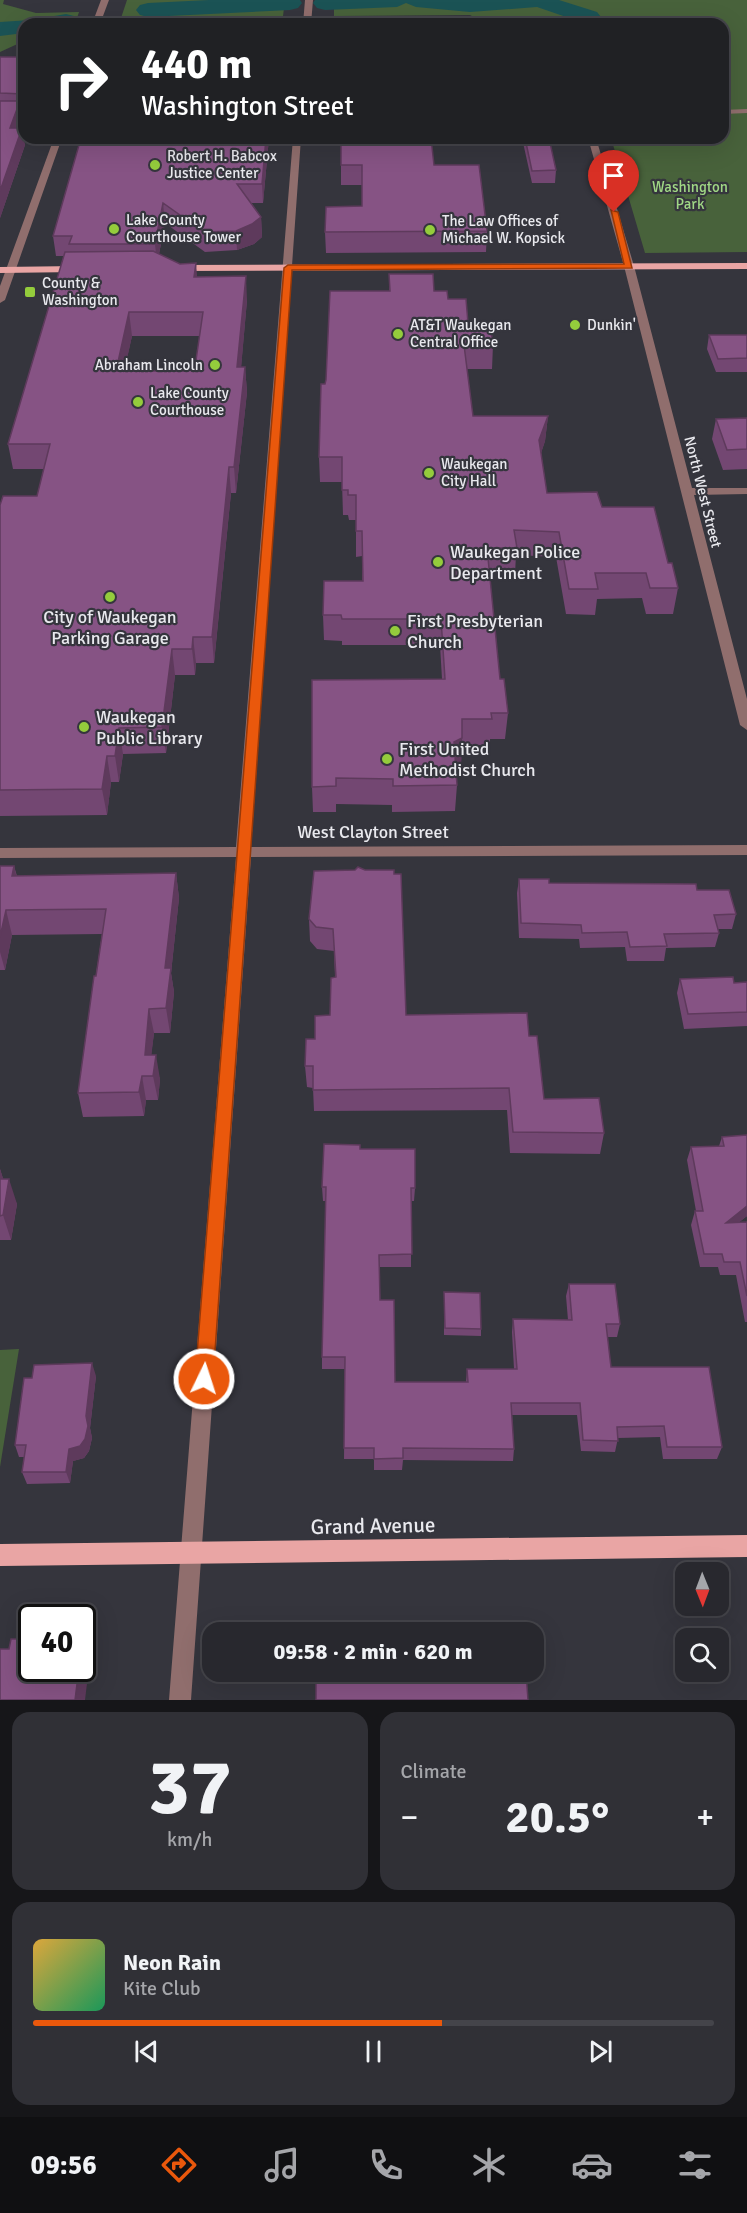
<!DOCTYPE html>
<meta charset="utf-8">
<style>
:root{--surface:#28282e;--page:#303036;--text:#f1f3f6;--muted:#a5a6aa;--line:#44444a;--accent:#ea580c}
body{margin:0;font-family:Signika,sans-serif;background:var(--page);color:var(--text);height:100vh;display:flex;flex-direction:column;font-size:22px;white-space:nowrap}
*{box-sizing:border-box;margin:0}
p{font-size:20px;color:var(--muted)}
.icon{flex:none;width:33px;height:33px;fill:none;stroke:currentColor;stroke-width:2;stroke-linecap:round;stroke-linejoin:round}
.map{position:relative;height:1700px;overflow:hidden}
.sheet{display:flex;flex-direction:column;gap:12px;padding:12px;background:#161619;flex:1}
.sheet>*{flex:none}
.hud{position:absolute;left:18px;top:18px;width:711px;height:126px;border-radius:18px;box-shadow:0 6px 24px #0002,0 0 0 2px var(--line);background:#202124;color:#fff;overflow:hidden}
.needle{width:39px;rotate:179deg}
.controls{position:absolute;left:675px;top:1562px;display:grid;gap:12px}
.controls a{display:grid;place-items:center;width:54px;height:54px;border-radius:12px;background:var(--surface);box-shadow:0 6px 24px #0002,0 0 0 2px var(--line);font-size:30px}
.speed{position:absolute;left:18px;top:1604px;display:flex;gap:12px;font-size:30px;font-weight:700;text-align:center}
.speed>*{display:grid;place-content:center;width:78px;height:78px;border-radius:50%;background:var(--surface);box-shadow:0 6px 24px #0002,0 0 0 2px var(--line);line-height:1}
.speed .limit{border:3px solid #111;border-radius:9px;background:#fff;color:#111}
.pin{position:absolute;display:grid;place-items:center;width:51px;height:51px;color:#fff;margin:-62px -26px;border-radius:50% 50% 50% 0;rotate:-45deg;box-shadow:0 0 6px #0007}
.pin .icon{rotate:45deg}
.me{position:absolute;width:66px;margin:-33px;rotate:4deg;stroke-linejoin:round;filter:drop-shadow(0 0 4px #0008)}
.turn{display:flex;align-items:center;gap:21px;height:126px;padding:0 24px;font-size:27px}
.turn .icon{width:78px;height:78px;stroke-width:2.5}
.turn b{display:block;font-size:42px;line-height:51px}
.big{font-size:45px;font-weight:700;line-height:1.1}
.sheet .tile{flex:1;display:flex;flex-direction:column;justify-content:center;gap:9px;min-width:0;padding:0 21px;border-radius:18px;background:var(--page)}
.sheet .dial{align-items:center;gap:0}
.dial b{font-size:78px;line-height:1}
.song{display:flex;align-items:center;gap:18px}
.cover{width:72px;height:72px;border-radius:9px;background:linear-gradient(135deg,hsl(40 70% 55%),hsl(150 70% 35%))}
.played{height:6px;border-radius:3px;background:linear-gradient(90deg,var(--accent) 60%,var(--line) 60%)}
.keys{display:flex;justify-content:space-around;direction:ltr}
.heat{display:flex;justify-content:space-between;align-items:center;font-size:33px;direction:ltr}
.sheet .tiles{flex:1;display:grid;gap:12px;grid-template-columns:1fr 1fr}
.tile:last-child{grid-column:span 2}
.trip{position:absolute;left:202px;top:1622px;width:342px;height:60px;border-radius:18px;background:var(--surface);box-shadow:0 6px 24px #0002,0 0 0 2px var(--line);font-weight:700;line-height:60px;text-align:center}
.tabs{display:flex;height:96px;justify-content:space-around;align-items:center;background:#101012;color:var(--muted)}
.tabs .icon{width:42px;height:42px}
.tabs .selected{color:var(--accent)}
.tabs b{font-size:27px;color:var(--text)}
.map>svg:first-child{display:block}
</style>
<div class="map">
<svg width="747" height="1700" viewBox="0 0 747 1700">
<rect width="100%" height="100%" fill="#35353d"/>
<path fill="#48623b" d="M0,0H4L3,4L36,13L79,12L75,24H24V41L0,52Z
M127,0H285L282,24H119Z
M325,0H747V252L645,253L611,138H723V24H488L470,15L334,16V9Z
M19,1349L0,1467V1350Z"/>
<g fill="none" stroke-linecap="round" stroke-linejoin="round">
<path fill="#1b5355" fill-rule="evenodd" d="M209,0H300L302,3L298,8L290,10L148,17L140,15L136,10L140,5L148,3Z
M315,0H559L597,12L601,17L597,24H573L575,20L537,7L470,12L416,7L406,3L397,7L325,10L317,8L313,3Z
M66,14L74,16L78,21L76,24H24V33L0,36V22L31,20Z"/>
<path fill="#906e6d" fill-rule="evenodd" d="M101,0H109L100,24H92Z
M305,0H313L311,24H303Z
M747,109V113L723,114V110Z
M0,112H24V116H0Z
M54,138H62L5,300L0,303V286Z
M293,138H301L251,847L747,845V855L251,857L191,1700H169L236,857L0,858V848L236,847Z
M588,138H596L634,266L692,488H747V494L694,495L747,699V730L740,725L624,266Z"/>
<path fill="#e9a5a4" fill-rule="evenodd" d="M747,263V269L177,271L172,268L177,265Z
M0,267L78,266L83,269L78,272L0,273Z
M747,1535V1557L0,1566V1544Z"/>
</g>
<path fill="#734772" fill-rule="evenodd" d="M0,57H24V110H21L23,118L19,128L25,145L0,218Z
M81,138H269L263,203H251L261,217L262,237L254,244L237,250L205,252L165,223L159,254L197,277L247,300L241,367H245L247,392L236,493H231L214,663H196L195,675H175L166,753L123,754L119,782H111L107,815L0,816V505L37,496L44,469H13L8,444L64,256H56L53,236ZM132,336H200L195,367L188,371H124Z
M341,138L434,165L487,231L486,252L326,253L325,232L362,206V185H341Z
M522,138H549L556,170L555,183H532Z
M389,274L434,291L448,299L468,323L493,345L492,369H467L473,416H548L545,441L541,453L547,493L602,507L668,563L678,588L673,614H646L642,598L597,599L595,615L566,614L556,557L516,555L515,574H489L500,679L508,713L505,739H490V745H462L461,764L455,767L457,785L455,811L392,812V805L336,804V812H313L312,787L442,679L440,645H342V641L324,640L323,615L362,581V556L356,557V520H349L348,515H343L342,482H320L319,457L325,384L389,291Z
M709,335H747V372H716L707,349Z
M747,418V469L723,470L712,439L716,419Z
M0,866H14L17,876L176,873L179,898L171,973L174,992L170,1033H154L151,1055L160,1079L158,1100H146L144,1116L83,1117L78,1093L102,934L12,935L5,970H0Z
M314,871L406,1015L529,1036L544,1099L604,1133L600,1154L510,1153L507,1110L314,1111L313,1088L307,1087L305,1066L315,1039L330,1015L335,977L334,951L317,949L310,941L309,919Z
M519,879L549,883L697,890L736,914L732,929H718L719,933L715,947L666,948L664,961H627L625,947L580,948L579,939L519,938L517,893Z
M680,979L734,983L747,982V1026L684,1029L677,993Z
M747,1135V1216L739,1222H747V1322H745L736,1275H720L718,1267H700L691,1225L695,1211H696L687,1160L691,1147L719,1146L722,1137Z
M360,1149L415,1188L414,1201H411V1267H379L380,1300L395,1382H466L467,1369H514L512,1332L513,1319L568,1320L566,1296L569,1284L620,1324L617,1337H607L611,1367L722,1447L717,1459H663L660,1437L618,1438L615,1452L581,1451L577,1415H512L514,1449L513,1461L403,1460L402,1470H374V1459H344L345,1369H322V1357L326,1201H323L322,1187Z
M0,1169L3,1179L17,1204L11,1240H0Z
M444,1292L481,1329V1336L444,1335Z
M96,1376L90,1428L92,1438L89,1451L84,1458L73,1461L70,1483L27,1484L22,1472L24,1457H19L15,1445Z"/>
<path fill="#5e3a5c" d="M20,101L23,118L13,145L10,128Z
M22,128L25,145L0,218V191Z
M266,138H269L263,203L262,184Z
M163,203L165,223L157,264L155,244Z
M261,217L262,237L254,244L237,250L236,231Z
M196,263L198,287L194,277Z
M246,276L247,300L239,392L237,367Z
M129,312L132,336L119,395L116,371Z
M245,367L247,392L236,493L234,467Z
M548,416L545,441L537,465L539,440Z
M229,467L231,493L214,663L212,637Z
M193,637L196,663L195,675L192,649Z
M172,649L175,675L166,753L162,727Z
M119,728L123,754L119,782L115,756Z
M462,738L461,764L453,768L454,742Z
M107,756L111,782L107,815L102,789Z
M14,866L20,891L12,876Z
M176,873L179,898L171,973L174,992L170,1033L166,1008L165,968Z
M6,910L12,935L5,970L0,952V937Z
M149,1009L154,1033L149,1076L145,1055Z
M156,1055L160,1079L158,1100L153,1076Z
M142,1076L146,1100L144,1116L139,1092Z
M0,1169L6,1187L0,1195Z
M9,1179L17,1204L11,1240L3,1215Z
M747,1206V1216L722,1236L726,1223Z
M92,1363L96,1376L90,1428L92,1438L89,1451L84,1458L73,1461L70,1483L66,1472L69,1449L86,1416Z
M82,1652L89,1667L85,1700H75L79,1668H82Z"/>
<path fill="#865384" stroke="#5e3a5c" stroke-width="1.5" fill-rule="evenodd" d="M0,57H24V91L23,94L0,93Z
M0,101H20L10,128H22L0,191Z
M81,138H266L262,184H237L261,217L252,224L236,231L204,232L163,203L155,244H69L72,236H53Z
M341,138H431L434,165H479L487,231L325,232L326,207L362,206V165H341Z
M525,138H549L556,170L532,171Z
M153,251L180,264L196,263L194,277L246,276L237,367H245L234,467H229L212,637H193L192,649H172L162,727L119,728L115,756H107L102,789L0,790V505L3,496H37L50,444H8L65,252ZM129,312H203L195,367H189L188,371H116Z
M389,274H433L434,291H447L448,299H466L468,323H490L493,345H464L473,416H548L539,440L547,493L597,492L602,507H654L668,563H672L678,588H650L646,573H595L598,589H569L559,532L514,530L517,548H487L500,679H504L508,713H491L492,719H462V738L454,742L457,785L393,786V779L336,778V786L312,787V680L445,679L441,619H342L341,615H323L324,581H363L362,531H356V495H348V490H342V457H319L321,384H325L326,380L330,291H390Z
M709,335H747V358L718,359Z
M747,418V449L727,450L716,419Z
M0,866H14L12,876L176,873L165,968H171L166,1008L149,1009L145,1055H156L153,1076H142L139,1092L78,1093L94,976H96L106,909L6,910L0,937Z
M358,867L365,870H394V874H401L406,1015L527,1013L529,1036H537L544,1099L599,1098L604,1133L513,1132L509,1088L313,1090V1066H305L306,1039H315V1016L330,1015L331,978L336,977L333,929L316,927L309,919L314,871L355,870Z
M519,879H549V883L696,884L697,890H729L736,914L714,915L719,933L664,934L667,946L630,947L627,932L582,933L581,925L521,923Z
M733,977L734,983L747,982V1012L688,1014L680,979Z
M747,1135V1206L726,1223L747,1222V1296L740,1262H724L722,1254H704L695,1211H703L691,1147L724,1146L722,1137Z
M324,1144L360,1145V1149H415V1188H411L412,1254L379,1255L380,1300H394L395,1382H468L467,1369H517L513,1319L572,1320L569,1284H615L620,1324H606L611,1367H709L722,1447H667L664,1426L617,1427L618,1441L583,1440L580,1403H511L514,1449L403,1448V1458L374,1459V1448H344L345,1357H322L326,1187H322Z
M0,1179H9L3,1215L0,1216Z
M444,1292L480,1293L481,1329L445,1328Z
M92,1363L86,1416L88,1426L85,1439L80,1446L69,1449L66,1472H22L26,1445H15L24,1378H32L34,1365Z
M11,1639H32V1668H79L75,1700H0V1649H9Z
M316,1671H526L528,1700H316Z"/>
<path fill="#ea580c" stroke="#983908" stroke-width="1.5" d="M611,210L618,212L632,268L292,270L213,1379L210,1385L204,1387L197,1385L195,1379L284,268L288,265L624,264Z"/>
<g fill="#94cc3c" stroke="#35353d" stroke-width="2">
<circle cx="155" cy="165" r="6"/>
<circle cx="114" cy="229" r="6"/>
<circle cx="430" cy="230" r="6"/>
<rect x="24" y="286" width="12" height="12" rx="3"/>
<circle cx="575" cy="325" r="6"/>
<circle cx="398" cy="334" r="6"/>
<circle cx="215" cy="365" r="6"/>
<circle cx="138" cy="402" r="6"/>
<circle cx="429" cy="473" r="6"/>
<circle cx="438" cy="562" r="6"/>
<circle cx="110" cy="597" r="6"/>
<circle cx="395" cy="631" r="6"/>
<circle cx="84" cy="727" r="6"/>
<circle cx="387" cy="759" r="6"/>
</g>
<g text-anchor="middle" stroke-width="4.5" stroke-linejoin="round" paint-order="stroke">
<g font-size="15" fill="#e9e9ee" stroke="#35353d" text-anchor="start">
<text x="167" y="161">Robert H. Babcox<tspan x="167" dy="17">Justice Center</tspan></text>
<text x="126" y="225">Lake County<tspan x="126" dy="17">Courthouse Tower</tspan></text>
<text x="442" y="226">The Law Offices of<tspan x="442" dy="17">Michael W. Kopsick</tspan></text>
<text x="42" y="288">County &amp;<tspan x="42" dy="17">Washington</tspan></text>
<text x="410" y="330">AT&amp;T Waukegan<tspan x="410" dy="17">Central Office</tspan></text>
<text x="587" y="330">Dunkin'</text>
<text x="203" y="370" text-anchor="end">Abraham Lincoln</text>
<text x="150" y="398">Lake County<tspan x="150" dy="17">Courthouse</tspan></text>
<text x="441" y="469">Waukegan<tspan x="441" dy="17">City Hall</tspan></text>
</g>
<g font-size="15" fill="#a0d885" stroke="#35353d">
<text x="690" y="192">Washington<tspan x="690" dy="17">Park</tspan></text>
</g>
<g font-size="15" fill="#e9e9ee" stroke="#35353d">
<text transform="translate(703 492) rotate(76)" y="5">North West Street</text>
</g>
<g font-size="18" fill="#e9e9ee" stroke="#35353d" text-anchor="start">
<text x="450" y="558">Waukegan Police<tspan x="450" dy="21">Department</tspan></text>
<text x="110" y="623" text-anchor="middle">City of Waukegan<tspan x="110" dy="21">Parking Garage</tspan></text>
<text x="407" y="627">First Presbyterian<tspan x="407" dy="21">Church</tspan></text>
<text x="96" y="723">Waukegan<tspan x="96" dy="21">Public Library</tspan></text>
<text x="399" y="755">First United<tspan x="399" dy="21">Methodist Church</tspan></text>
</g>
<g font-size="18" fill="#e9e9ee" stroke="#35353d">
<text x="373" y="838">West Clayton Street</text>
</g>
<g font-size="21" fill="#e9e9ee" stroke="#35353d">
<text transform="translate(373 1526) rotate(-1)" y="7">Grand Avenue</text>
</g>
</g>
</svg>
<div class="controls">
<a><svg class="needle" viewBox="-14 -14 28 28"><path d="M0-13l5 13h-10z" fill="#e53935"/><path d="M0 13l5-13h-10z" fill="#a5a6aa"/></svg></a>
<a><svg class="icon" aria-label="search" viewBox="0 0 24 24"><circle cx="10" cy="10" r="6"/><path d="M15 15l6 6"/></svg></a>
</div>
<div class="speed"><div class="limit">40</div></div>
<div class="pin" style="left:614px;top:212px;background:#d93025"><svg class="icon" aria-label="arrive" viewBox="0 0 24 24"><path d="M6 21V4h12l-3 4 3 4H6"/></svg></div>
<svg class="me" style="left:204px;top:1379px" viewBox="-20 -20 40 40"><circle r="17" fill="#ea580c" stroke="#fff" stroke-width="3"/><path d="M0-11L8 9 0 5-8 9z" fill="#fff"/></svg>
<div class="trip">09:58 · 2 min · 620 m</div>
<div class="hud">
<div class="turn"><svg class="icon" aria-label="right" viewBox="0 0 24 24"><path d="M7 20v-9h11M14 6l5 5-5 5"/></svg><div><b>440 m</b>Washington Street</div></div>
</div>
</div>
<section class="sheet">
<div class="tiles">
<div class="tile dial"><b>37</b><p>km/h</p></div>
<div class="tile"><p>Climate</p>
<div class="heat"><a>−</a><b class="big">20.5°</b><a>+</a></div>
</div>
<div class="tile">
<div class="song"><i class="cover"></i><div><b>Neon Rain</b><p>Kite Club</p></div></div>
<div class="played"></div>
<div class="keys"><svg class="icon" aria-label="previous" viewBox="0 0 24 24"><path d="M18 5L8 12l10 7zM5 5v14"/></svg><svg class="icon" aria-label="pause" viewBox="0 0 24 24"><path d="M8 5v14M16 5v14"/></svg><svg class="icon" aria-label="next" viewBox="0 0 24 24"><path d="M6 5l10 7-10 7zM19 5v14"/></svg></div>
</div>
</div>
</section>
<nav class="tabs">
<b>09:56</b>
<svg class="icon selected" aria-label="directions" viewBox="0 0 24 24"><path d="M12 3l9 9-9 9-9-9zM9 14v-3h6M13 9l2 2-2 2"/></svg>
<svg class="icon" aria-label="music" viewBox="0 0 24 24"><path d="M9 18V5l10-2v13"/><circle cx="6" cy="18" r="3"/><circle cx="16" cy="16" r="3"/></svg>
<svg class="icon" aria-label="phone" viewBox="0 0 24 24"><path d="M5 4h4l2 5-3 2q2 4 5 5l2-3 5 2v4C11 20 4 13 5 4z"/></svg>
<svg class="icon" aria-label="climate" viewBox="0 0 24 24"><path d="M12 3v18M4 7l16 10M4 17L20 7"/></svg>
<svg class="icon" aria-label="car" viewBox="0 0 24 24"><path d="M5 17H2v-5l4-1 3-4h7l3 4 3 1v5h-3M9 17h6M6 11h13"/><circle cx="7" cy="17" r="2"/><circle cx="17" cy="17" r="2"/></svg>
<svg class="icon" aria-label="filters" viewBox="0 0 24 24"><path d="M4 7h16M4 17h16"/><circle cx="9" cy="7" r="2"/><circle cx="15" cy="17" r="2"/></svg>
</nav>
